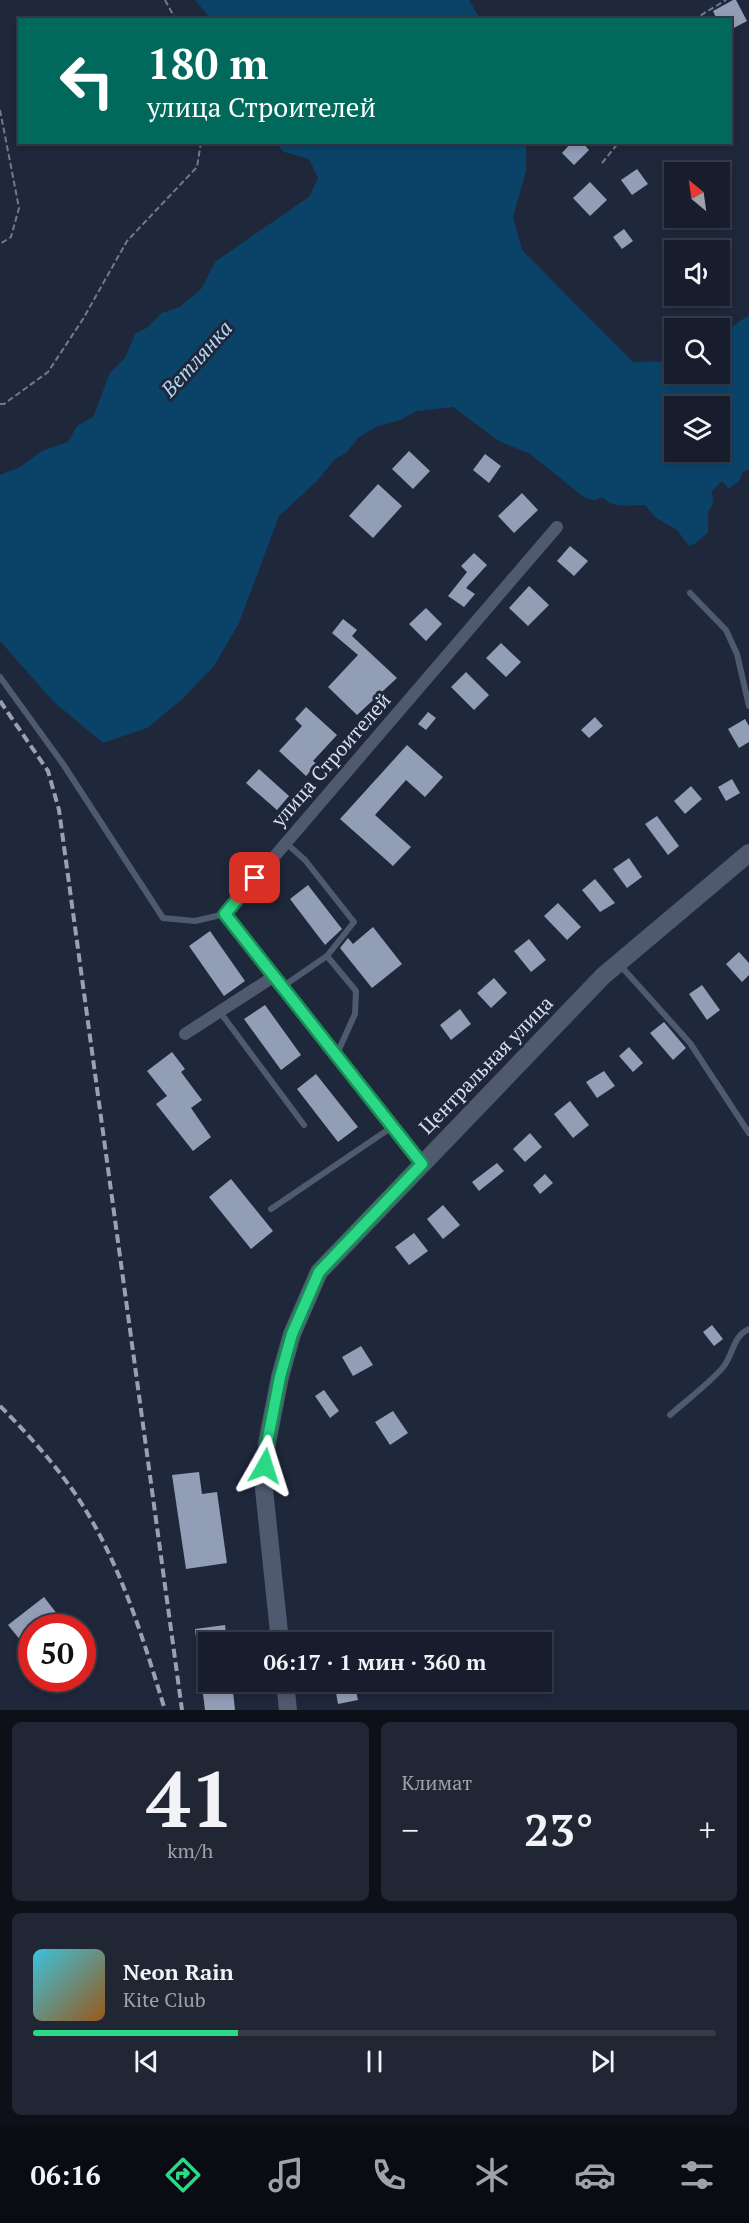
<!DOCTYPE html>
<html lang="ru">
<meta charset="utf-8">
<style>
:root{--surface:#171d2c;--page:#202634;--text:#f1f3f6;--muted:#9ea2a9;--line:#363b48;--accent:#2ad885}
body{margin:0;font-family:"PT Serif",serif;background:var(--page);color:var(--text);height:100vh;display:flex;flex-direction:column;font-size:22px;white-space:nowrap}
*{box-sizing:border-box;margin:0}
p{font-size:20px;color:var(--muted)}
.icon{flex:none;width:33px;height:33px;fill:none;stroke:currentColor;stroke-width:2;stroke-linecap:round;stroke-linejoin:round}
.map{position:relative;height:1710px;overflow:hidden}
.side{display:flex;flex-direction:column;gap:12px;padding:12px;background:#0d1018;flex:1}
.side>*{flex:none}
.top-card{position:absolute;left:18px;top:18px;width:714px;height:126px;border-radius:0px;box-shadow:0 3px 9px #0003,0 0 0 2px var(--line);background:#00695c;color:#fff;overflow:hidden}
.needle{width:39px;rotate:331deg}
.controls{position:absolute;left:664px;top:162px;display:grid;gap:12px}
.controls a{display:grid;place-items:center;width:66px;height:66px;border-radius:0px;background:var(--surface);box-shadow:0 3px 9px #0003,0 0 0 2px var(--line);font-size:30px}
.speed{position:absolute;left:18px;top:1614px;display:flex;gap:12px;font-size:30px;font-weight:700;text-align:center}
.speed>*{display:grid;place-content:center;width:78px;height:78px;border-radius:50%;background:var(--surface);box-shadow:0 3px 9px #0003,0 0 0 2px var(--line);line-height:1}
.speed .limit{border:9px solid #d22;background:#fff;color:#111}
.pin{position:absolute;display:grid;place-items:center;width:51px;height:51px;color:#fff;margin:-26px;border-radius:12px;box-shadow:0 3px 9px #0006}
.me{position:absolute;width:66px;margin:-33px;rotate:6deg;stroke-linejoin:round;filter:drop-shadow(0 0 4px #0008)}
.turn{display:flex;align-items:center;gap:21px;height:126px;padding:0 30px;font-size:27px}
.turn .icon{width:78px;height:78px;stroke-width:2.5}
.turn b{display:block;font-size:42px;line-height:51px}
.big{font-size:45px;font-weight:800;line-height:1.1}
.side .card{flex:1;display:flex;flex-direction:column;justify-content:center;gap:9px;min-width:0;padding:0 21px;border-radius:9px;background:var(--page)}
.side .dial{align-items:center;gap:0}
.dial b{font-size:78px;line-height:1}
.song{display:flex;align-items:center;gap:18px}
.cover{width:72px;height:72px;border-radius:9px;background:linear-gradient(135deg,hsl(190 70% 55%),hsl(30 70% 35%))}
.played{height:6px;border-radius:3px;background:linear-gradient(90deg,var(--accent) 30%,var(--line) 30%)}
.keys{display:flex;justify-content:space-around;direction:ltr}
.heat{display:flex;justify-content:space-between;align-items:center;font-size:33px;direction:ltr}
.side .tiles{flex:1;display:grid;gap:12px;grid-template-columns:1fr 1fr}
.card:last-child{grid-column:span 2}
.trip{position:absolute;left:198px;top:1632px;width:354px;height:60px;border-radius:0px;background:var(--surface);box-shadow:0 3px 9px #0003,0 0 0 2px var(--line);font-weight:800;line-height:60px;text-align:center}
.tabs{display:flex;height:96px;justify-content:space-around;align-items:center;background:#090c12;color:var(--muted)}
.tabs .icon{width:42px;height:42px}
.tabs .selected{color:var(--accent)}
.tabs b{font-size:27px;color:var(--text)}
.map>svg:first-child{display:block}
</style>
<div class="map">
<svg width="749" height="1710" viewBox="0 0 749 1710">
<rect width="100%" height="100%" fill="#1f273b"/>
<path fill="#0b4368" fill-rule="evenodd" d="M195,0H469L480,19H211Z
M276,143H526V171L513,217L522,250L633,362L675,361V374H720V335L749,315V469L742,473L739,481L729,489L722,481L712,491L713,504L708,512V532L696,543L689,546L677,530L655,517L645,505C629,505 614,509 602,497L595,500L585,498L530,454L499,441L453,407L417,411L400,420L378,426L359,437L346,453L335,459L317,481L279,516L239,623L214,666L181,700L147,728L103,743L53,701L0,641V475L20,467L42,451L68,442L77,426L93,417L110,373L125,358L135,334L148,327L162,313L180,307L201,289L216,261L309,197L318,178L309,159L284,152ZM675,406H720V452H675Z"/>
<path fill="#929db6" d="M733,0H736L747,21L730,30V20H717L713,11Z
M572,142H582L589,150L574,165L562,153Z
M637,169L648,184L632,195L621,180Z
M590,182L607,200L590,216L573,198Z
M624,229L633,241L622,249L613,237Z
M409,451L430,471L413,489L392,469Z
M485,454L501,466L489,483L473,470Z
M378,484L402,506L373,538L349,516Z
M522,493L538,510L514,533L498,516Z
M570,546L588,561L574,576L557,561Z
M474,553L487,565L466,588L475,594L464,607L448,596L467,572L461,566Z
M529,586L549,605L528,626L509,608Z
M426,608L442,624L426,641L409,624Z
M343,619L357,630L352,636L397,678L357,715L328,687L358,655L332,633Z
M501,643L521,662L506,677L486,658Z
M466,672L489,695L474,710L451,687Z
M306,707L337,735L313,761L317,764L306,776L279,751L302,726L295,719Z
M428,712L436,718L426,730L418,724Z
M595,717L603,726L589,738L581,730Z
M745,719L749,726V742L739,748L728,729Z
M407,745L443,777L425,797L406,780L375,815L411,847L393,866L340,819Z
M259,769L289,796L277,810L246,783Z
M732,779L740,793L726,801L718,787Z
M691,786L702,799L685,814L674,801Z
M657,816L679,846L668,855L645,824Z
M629,858L642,877L627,888L613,869Z
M595,879L615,903L600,912L582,890Z
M308,885L342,929L325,945L290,899Z
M558,903L581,927L567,940L544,916Z
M373,927L402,964L372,988L340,948L348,938L353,944Z
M210,931L245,981L224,996L189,946Z
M529,939L546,960L531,972L514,951Z
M739,952L749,963V975L742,982L726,964Z
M494,978L507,993L491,1008L477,993Z
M702,985L720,1010L707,1020L689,994Z
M265,1005L301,1055L281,1070L244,1019Z
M460,1009L471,1024L451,1040L440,1025Z
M664,1022L686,1048L673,1060L650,1033Z
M629,1047L643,1063L633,1072L619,1056Z
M172,1052L185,1069L181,1072L202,1100L191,1108L211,1137L193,1151L156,1104L167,1096L147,1071Z
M604,1071L615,1086L597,1098L586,1082Z
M316,1074L358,1127L338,1142L297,1089Z
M570,1101L589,1125L573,1138L554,1114Z
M530,1133L542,1147L525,1162L513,1149Z
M497,1163L504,1171L479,1191L472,1182Z
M545,1174L553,1183L540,1194L533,1185Z
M231,1179L273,1231L251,1249L209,1197Z
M443,1205L460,1225L443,1239L427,1219Z
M414,1233L428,1251L409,1265L395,1247Z
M712,1325L723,1339L714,1346L703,1332Z
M361,1346L373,1365L353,1376L342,1357Z
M324,1390L339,1411L330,1418L315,1396Z
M393,1411L408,1433L390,1445L375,1422Z
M199,1472L202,1494L217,1492L227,1563L186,1569L172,1475Z
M44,1597L61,1619L51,1628H32V1643L26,1647L8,1625Z
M225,1625L227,1642H208V1682H232L235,1710H205L195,1629Z
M334,1682H354L358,1700L338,1704Z"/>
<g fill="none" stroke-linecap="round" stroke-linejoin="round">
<path stroke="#72798a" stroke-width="2" stroke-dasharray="6 3" stroke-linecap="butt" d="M165,0L176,20
M693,20L726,0
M0,110L19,208L11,237L0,244
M602,163L619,142
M0,404H4L48,372L83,319L127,241L197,167L201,142"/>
<path stroke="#4f5970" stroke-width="6" d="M690,593L726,630L737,654L749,706
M0,677L63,764L163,918L195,921L225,914
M286,843L305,860L354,922L327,956
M619,964L690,1043L749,1133
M282,987L327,956L356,991L355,1014L336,1056
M220,1012L304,1125
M271,1209L392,1127
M670,1415C682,1404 720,1375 726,1363C734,1350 734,1336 749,1329
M289,1685L310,1682"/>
<path stroke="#4f5970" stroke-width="12" d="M185,1034L273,977
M422,1164L225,914L557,527"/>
<path stroke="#4f5970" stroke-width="18" d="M280,1642L264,1489L267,1443L280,1377L292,1334L319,1272L603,976L749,853
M285,1682L288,1710"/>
<path stroke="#9aa0b0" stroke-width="4" stroke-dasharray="9 4.5" stroke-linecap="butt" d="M0,701L48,771L59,810L182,1710
M0,1406C27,1433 52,1461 74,1492C119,1558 142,1635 165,1710"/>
</g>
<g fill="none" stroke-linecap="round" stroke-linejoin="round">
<defs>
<path id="route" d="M255,878L225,914L422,1164L319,1272L292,1334L280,1377L267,1443L265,1466"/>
</defs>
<use href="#route" stroke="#1b8c56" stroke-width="15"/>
<use href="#route" stroke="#2ad885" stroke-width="10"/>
</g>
<g text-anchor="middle" stroke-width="6" stroke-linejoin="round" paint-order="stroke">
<g font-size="20" fill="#d8deec" stroke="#1f273b">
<text transform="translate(331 760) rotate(-49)" y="7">улица Строителей</text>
<text transform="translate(486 1065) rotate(-46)" y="7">Центральная улица</text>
</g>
<g font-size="21" font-style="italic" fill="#b5d7f3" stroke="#1f273b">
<text transform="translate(197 359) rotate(-48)" y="7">Ветлянка</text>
</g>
</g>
</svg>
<div class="controls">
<a><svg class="needle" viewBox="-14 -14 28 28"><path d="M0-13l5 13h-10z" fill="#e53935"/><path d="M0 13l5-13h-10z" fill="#9ea2a9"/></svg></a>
<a><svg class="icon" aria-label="sound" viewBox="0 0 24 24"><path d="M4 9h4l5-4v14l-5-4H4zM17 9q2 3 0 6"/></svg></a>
<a><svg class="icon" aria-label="search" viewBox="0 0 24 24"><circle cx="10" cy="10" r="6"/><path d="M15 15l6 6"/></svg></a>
<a><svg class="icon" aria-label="layers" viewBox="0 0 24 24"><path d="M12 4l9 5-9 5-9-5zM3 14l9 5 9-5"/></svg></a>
</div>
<div class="speed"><div class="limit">50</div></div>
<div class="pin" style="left:255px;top:878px;background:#d93025"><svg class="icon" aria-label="arrive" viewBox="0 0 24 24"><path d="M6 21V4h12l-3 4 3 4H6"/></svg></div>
<svg class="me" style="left:265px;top:1466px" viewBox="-20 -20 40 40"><path d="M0-17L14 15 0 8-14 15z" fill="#2ad885" stroke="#fff" stroke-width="4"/></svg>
<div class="trip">06:17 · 1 мин · 360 m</div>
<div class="top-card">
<div class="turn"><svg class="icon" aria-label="left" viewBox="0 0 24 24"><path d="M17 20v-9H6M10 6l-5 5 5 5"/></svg><div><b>180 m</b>улица Строителей</div></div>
</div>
</div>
<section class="side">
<div class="tiles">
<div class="card dial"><b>41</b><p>km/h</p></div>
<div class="card"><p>Климат</p>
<div class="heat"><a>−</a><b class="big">23°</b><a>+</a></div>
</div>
<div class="card">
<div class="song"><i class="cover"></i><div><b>Neon Rain</b><p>Kite Club</p></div></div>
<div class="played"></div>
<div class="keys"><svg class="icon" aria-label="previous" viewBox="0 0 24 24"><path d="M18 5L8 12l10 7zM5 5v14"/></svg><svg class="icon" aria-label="pause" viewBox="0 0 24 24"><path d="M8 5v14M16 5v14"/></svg><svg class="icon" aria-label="next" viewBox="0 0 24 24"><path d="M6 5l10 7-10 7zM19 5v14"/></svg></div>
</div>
</div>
</section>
<nav class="tabs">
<b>06:16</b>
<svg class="icon selected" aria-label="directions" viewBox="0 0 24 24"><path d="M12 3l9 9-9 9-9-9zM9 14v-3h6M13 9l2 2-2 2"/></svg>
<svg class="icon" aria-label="music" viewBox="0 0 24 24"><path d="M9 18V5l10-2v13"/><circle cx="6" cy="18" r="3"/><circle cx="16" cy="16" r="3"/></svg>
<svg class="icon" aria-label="phone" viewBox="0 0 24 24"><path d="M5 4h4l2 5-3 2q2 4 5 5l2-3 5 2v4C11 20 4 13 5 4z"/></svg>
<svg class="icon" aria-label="climate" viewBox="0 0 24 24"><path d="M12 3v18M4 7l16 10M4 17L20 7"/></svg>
<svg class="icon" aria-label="car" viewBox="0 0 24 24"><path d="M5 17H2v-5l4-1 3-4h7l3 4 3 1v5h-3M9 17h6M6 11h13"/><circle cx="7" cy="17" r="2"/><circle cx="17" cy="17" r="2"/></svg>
<svg class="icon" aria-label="filters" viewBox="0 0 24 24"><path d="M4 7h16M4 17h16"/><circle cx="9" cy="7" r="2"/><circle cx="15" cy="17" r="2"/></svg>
</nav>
